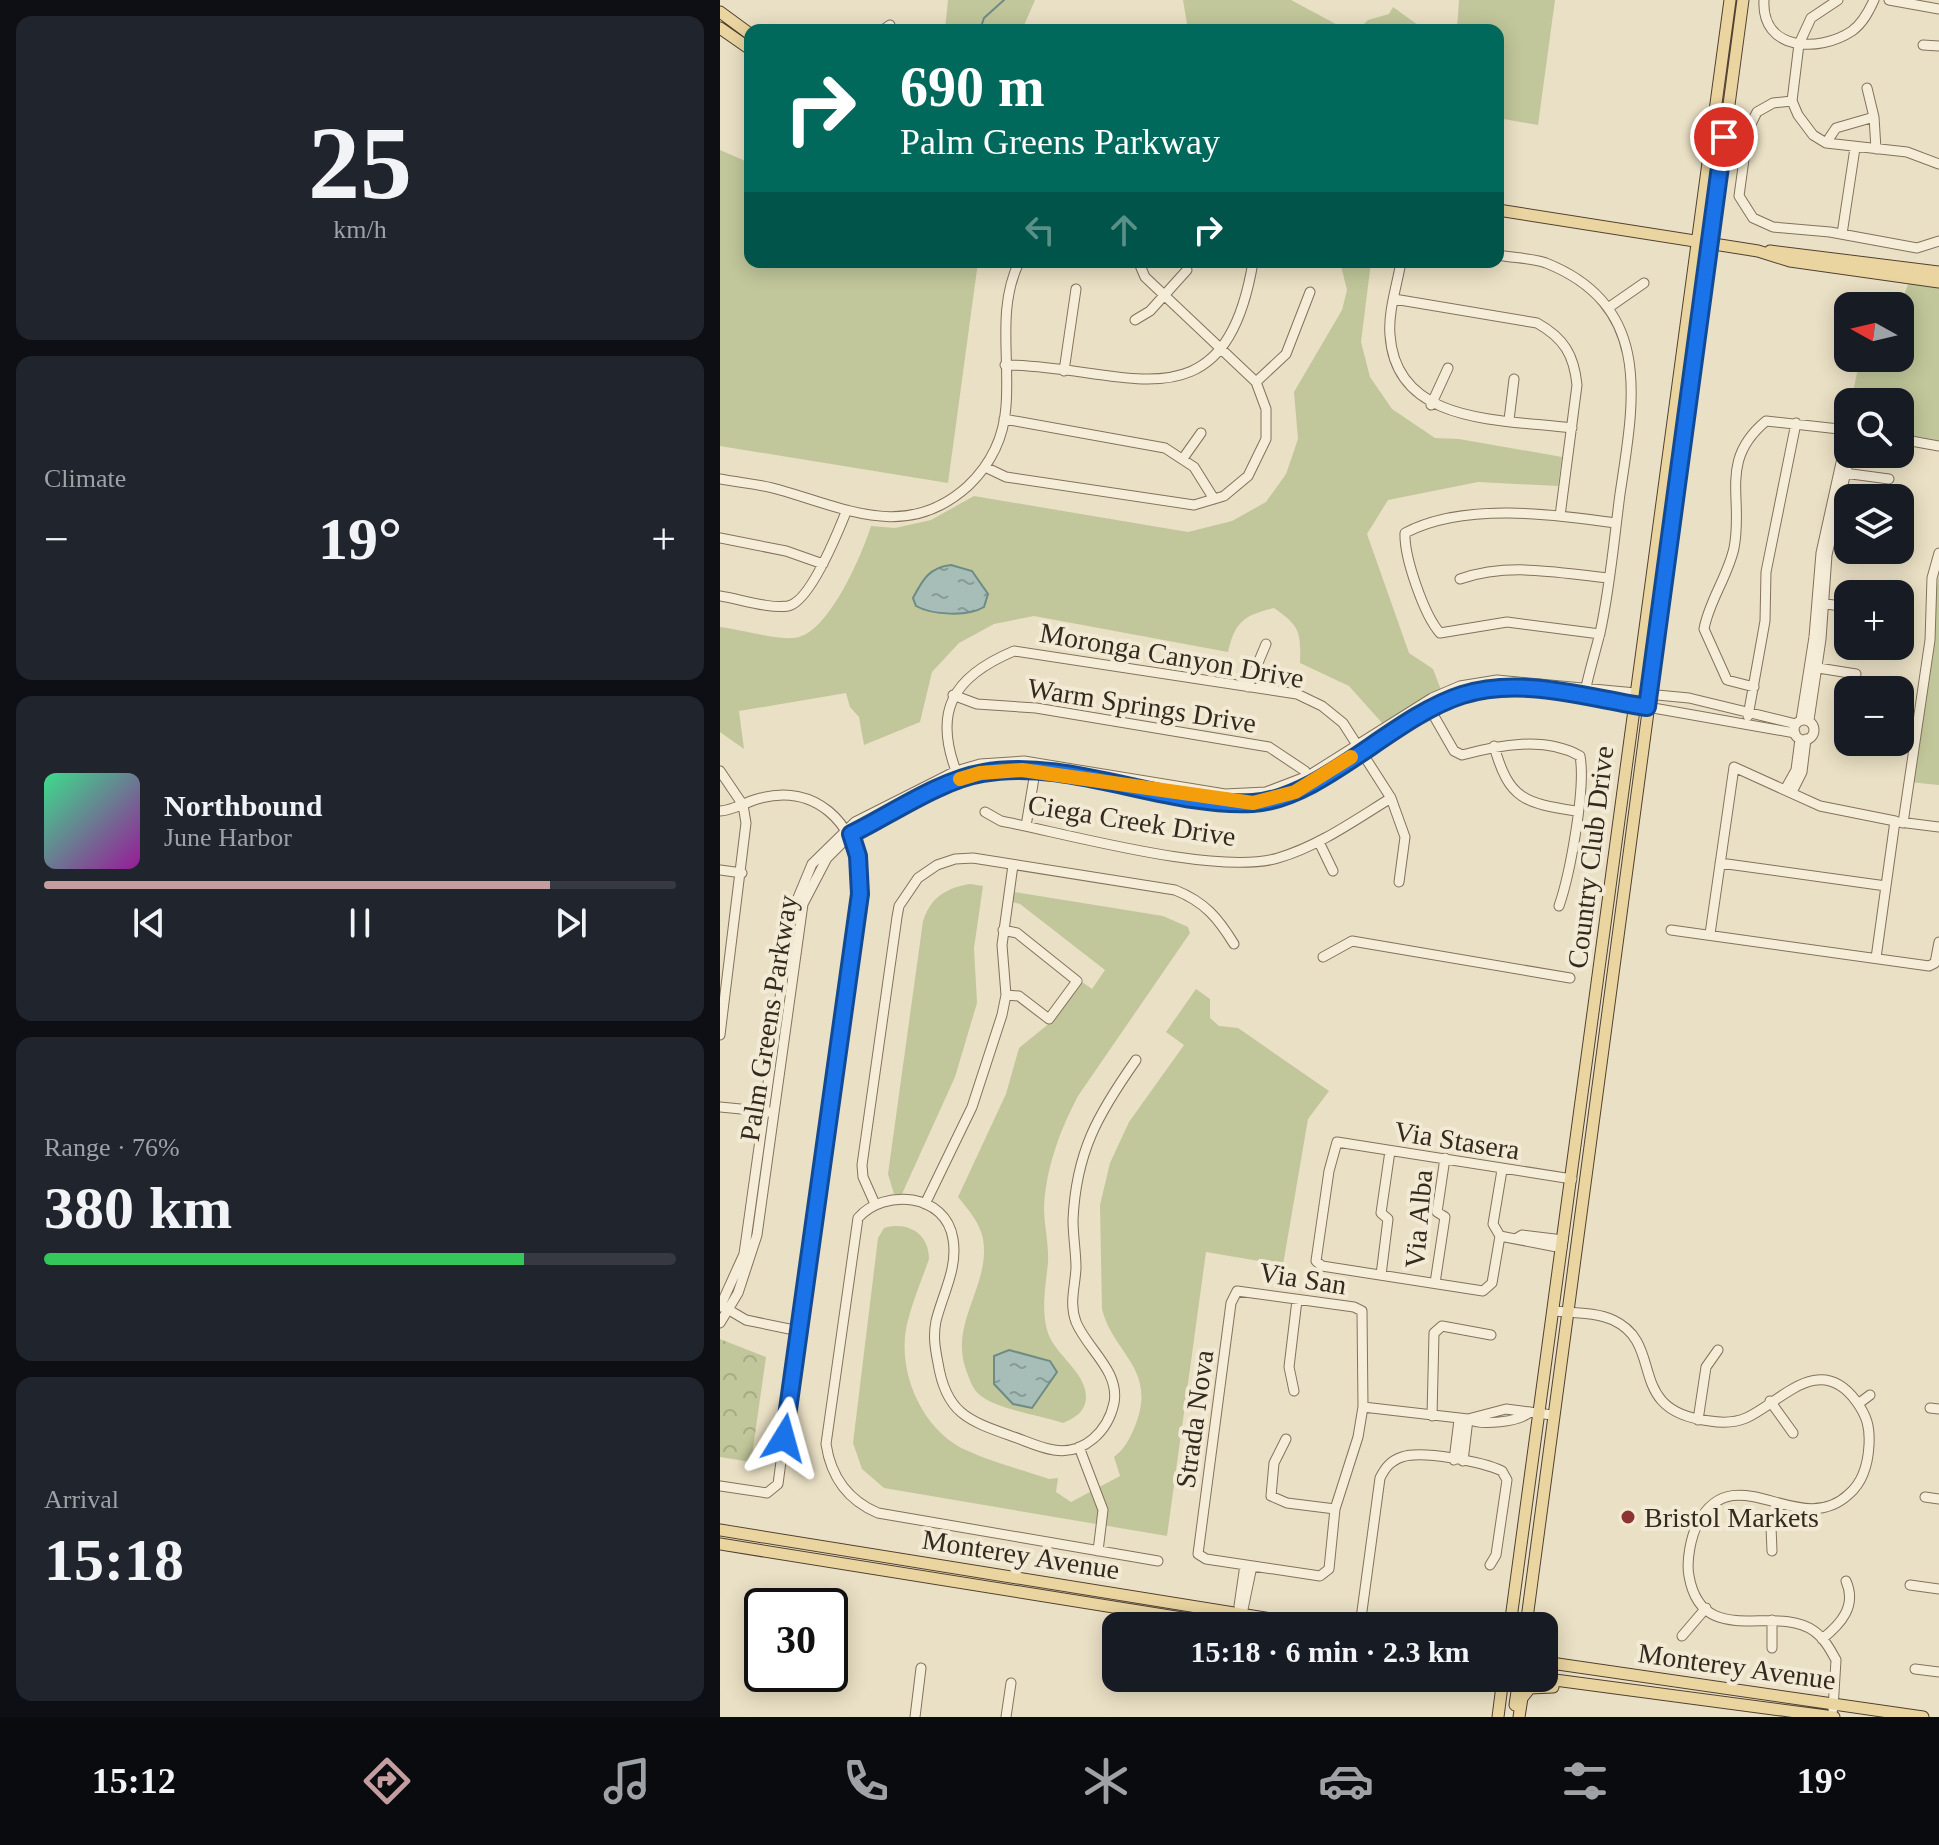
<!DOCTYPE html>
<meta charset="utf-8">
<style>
:root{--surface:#171b24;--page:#20242c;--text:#f1f3f6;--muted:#9ea1a6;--line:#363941;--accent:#c49d9e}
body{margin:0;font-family:Georgia,serif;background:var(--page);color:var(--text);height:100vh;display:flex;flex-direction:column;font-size:30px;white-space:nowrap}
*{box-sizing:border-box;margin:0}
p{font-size:26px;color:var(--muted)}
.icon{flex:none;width:44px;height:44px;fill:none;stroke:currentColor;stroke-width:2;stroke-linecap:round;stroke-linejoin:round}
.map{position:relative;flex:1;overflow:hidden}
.panel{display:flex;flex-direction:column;gap:16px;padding:16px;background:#0d0f14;width:720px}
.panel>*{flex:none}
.banner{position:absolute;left:24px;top:24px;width:760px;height:244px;border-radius:16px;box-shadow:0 4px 20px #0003;background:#00695c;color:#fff;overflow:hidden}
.needle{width:52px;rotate:278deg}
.buttons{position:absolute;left:1114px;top:292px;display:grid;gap:16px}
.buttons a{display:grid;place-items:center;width:80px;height:80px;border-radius:16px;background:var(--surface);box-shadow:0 4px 20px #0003;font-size:40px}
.speed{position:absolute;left:24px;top:1588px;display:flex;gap:16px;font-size:40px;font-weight:700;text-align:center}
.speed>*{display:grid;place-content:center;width:104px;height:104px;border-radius:50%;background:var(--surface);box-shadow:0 4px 20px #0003;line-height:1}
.speed .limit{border:4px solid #111;border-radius:12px;background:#fff;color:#111}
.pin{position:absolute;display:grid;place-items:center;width:68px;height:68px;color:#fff;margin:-34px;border:4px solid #fff;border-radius:50%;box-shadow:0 2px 8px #0007}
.me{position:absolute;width:88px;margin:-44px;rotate:8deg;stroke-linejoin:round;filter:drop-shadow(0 0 6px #0008)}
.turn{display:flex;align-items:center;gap:28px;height:168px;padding:0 24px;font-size:36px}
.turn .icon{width:104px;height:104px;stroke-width:2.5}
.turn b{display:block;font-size:56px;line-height:68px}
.lanes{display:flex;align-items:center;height:76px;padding:0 24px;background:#0003;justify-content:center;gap:40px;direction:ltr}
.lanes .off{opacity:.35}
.big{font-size:60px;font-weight:800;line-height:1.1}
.panel .tile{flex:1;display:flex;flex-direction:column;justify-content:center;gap:12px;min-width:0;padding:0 28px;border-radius:16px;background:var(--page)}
.panel .dial{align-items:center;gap:0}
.dial b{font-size:104px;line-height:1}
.song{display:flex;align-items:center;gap:24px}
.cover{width:96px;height:96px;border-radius:12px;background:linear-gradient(135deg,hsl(150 70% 55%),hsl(300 70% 35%))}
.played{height:8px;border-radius:4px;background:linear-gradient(90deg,var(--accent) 80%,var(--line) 80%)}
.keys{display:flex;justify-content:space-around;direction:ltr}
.heat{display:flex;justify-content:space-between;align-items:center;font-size:44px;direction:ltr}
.charge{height:12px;border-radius:6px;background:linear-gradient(90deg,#34c759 76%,var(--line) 0)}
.trip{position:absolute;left:382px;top:1612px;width:456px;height:80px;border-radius:16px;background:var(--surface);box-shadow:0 4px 20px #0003;font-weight:800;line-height:80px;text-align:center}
.tabs{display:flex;height:128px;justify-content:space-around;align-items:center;background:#090b0e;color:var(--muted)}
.tabs .icon{width:56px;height:56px}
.tabs .selected{color:var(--accent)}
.tabs b{font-size:36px;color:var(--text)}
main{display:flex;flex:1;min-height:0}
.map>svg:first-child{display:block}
</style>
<main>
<section class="panel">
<div class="tile dial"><b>25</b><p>km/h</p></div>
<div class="tile"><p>Climate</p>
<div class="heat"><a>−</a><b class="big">19°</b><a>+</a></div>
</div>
<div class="tile">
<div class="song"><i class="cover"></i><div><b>Northbound</b><p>June Harbor</p></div></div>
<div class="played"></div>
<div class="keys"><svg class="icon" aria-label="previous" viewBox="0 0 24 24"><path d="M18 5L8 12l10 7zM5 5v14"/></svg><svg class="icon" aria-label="pause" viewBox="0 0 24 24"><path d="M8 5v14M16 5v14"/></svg><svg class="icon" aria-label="next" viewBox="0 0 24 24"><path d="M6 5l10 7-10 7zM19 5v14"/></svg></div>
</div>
<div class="tile"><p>Range · 76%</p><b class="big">380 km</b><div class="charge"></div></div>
<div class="tile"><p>Arrival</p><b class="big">15:18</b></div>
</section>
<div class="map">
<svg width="1219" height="1717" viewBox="0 0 1219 1717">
<defs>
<pattern id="forest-crowns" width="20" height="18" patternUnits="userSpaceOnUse" patternTransform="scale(2)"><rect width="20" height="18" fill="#c1c79a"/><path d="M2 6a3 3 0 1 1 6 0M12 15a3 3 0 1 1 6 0" fill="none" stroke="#a6ab84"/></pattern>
<pattern id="water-ripples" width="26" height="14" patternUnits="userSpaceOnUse" patternTransform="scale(2)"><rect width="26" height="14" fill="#a6beb7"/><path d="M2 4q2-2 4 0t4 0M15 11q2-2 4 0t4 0" fill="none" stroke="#889b94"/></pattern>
</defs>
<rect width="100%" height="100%" fill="#eae0c5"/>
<path fill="#c1c79a" d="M228,0H315L302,30H225Z
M463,0H571L627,30H468Z
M739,0H835L818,125L778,118V30H737Z
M673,7L705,30H638L648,20L669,14Z
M0,150L30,163V262H258L228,483L0,446Z
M620,262H651L641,342L650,377L672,409L715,438L739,439L842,457L838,486L758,482L668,500L647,534L689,653L713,669L721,690L663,724L629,686L580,663C581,632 580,626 554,608C525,615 515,621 508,652L314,616L274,624L239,643L212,672L200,722L144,745L139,717L130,707L126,693L19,711L24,749L0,732V627C18,629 64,642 79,637C110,629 142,555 151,526L175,528L211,520L254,496L468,532L512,521L546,502L566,474L578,439L574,392L622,310L627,290Z
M1190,279L1219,286V448L1180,442V402H1131L1140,358H1180V306Z
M1219,574V785L1189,782Z
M250,884L263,886L254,948L257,1003L235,1077L182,1194H174L168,1174L203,921C211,897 226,888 250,884Z
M294,892L443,916L468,927L470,933L358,1096C340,1130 326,1168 324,1207C324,1225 329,1244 328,1262C326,1285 321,1306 327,1330C333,1354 367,1372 366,1398C365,1412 355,1418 343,1423C321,1416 278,1409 261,1396C252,1389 250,1380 246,1370C229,1323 271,1285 263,1239C260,1223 248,1209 238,1197L286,1094L299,1048L331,1022L362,982L372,989L385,970L300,904L292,902Z
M476,989L490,999V1018L499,1026L518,1028L609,1091L588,1119L563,1265L486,1252L447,1536L164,1488L142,1469L133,1443L158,1238L164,1228C187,1221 209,1233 209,1259C201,1282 191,1305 186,1329C178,1376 204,1432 248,1451C274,1463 303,1470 329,1479L338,1478L336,1492L351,1502L400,1476L394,1457C405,1449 410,1438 415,1426C438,1369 393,1354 382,1309L380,1205L390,1163L409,1122L464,1045L446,1032Z"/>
<path fill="url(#forest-crowns)" d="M0,1339L46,1357L31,1462L0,1457Z"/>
<path fill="url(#water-ripples)" stroke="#6e8b85" stroke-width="2" d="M231,565L252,571L268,594L264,607C248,617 212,615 196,606L193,598C202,581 209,567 231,565Z
M289,1350L330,1361L337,1372L312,1408L293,1404L274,1384V1356Z"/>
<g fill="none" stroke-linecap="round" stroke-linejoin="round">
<path stroke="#6e8b85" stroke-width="2" d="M260,30L264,18L284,0"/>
<defs>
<path id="minor" d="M1044,0C1041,51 1099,53 1132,31C1143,23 1149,11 1154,0
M1118,0L1091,18L1079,44L1072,101L1078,115L1093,135L1106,143L1187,152L1219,164
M1169,0L1219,9
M163,30L170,25
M1203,45L1219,46
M1147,88L1154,117
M1072,101L1053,103L1037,112L1028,130L1019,196L1033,218L1053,227L1110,232L1197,248L1219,241
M1106,143L1116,128L1154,117L1156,149
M1122,234L1135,148
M778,255C793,258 812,258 826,263C934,306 914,401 900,494C894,540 890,588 880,633C875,653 869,672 865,692
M681,262C677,285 668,312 670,335C676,426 784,419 852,428
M674,299L817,323C844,338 854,355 857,385L840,516
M888,308L924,283
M415,320L430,311L467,270
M285,365C402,365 504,435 533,262
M344,371L356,289
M536,382L566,354L590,292
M711,405L728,368
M284,419L445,448L474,467L494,499
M789,420L794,379
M1180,439L1219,446
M464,457L481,433
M265,467L286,477L474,505L504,496L528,476L546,439V409L536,382L425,277L419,263
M1124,473L1169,479
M0,479C20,483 41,484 60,490C127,509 187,541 248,486C271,464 284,437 286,406C290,356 277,309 299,262
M1108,537L1128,540
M0,538L66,551L103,564
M740,579C790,562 837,573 889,578
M0,596C20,599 49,609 68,606C90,602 118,532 126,512
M1099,603L1128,607
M880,634L787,622L720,633C704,615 684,557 685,533C743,502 833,514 896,523
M1092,667L1136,674
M528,687L546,644
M1034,687L1007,680L984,629C989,601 1008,576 1014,548C1024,498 998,461 1046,421L1128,430
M233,695L257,704L316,708L549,747L585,771L590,780
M707,704L734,751L742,755C779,745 825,736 860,756C866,788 850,874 839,906
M1028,716L1045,621L1046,572L1076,423
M1074 730a10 10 0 1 1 20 0a10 10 0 1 1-20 0Z
M1081,720L1094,637L1101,553L1128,431
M1089,720L1101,639L1107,555L1130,454
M774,746C789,800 805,803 856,811
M0,771L23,805L26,823L0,1035
M238,776C212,712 232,677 294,651L577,694L602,706L623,723L671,798L685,837L679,882
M1066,788L1076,770L1080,739
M1072,792L1082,772L1086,739
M0,811C15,810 27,801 41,798C95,784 134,822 140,873L58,1484L47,1493L0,1486
M265,812L281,821C348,834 497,876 558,858C599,846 635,820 671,798
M1179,822L1219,827
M1183,823L1210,640L1212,578L1219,553
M306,826L316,766
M599,842L613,871
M1000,863L1166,886
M0,870L22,873
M283,930L297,933L357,981L329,1019L299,996L286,995
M951,930L1209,966L1215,963L1219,942
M990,934L1014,767L1100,806L1175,821L1156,958
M603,957L632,941L850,978
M416,1060C378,1114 356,1152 353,1220C353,1236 356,1252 356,1268C355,1288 349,1303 356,1322C367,1349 400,1371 394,1403C388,1431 364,1455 334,1450C320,1448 306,1441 294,1437C249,1421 226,1414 218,1363C215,1348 213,1336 216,1321C223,1293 238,1268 233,1239C226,1193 164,1188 138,1218L106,1444C111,1477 127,1500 158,1513L438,1561
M0,1107L51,1112
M782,1170L773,1224L780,1236L772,1283L763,1291L602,1266L596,1261L609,1171L617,1142L852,1179
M155,1204L143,1177L142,1165L177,917L179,906L198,878L217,865L235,859L253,858L455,890C485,902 498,918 514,944
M205,1204L252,1107L282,1015L286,995L282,945L293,865
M780,1236L842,1248
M797,1238L802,1235L843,1240
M661,1275L668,1219L661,1213L670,1151
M715,1283L725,1217L717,1212L725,1158
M517,1291L634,1307L642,1311L643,1407L638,1437L615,1509L609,1569L600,1576L486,1559L478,1554L511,1303Z
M0,1307L24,1254L72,912L92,864L135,822L236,771L260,764L304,761L505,794L546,792L588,776L712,698L740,686L777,680L969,698L1076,724
M4,1307L26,1320L79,1331
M834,1311C852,1313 876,1312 893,1320C947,1345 903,1411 990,1421C1002,1423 1014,1423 1026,1418C1060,1403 1099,1351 1136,1401C1147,1416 1150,1427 1149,1445C1148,1464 1143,1482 1129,1494C1079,1541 1015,1454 978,1523C971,1536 966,1561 969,1576C982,1650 1054,1603 1094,1631C1104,1638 1110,1649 1116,1660L1113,1709
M0,1323L18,1293L37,1235L83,904L107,858L131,834L239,780L260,773L302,770L533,803L575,792L717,705L744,694L783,688L854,694L1075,733
M574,1391L569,1367L577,1300
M1050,1401L1073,1433
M1138,1404L1150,1395
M643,1407L748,1419C761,1426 799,1422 810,1412
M1210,1408L1219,1409
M712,1416L714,1333L722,1326L771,1335
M748,1419L786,1409L832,1415
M978,1420L986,1367L998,1350
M566,1439L554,1463L551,1496L567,1503L615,1509
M359,1447L383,1510L378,1551
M734,1460L739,1420
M743,1461L748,1419
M1205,1497L1219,1499
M1052,1551L1051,1527L1059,1503
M1190,1585L1219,1589
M522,1614L519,1606L525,1565
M522,1614L532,1566
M640,1626L660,1478C665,1468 670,1461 682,1457C702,1450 763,1462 782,1471L787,1480L776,1555L770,1565
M962,1636L986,1608
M1102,1639C1121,1624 1137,1606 1126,1581
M1052,1648V1620
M1195,1669L1219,1672
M195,1717L201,1668
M286,1717L291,1683"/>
<path id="major" d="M0,12L30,34
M0,28L30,49
M778,210L1038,251L1070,261L1219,282
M1050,251L1219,272
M0,1530L595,1626
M0,1544L512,1626
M790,1626L1010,0
M806,1626L1023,0
M824,1662L1203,1717
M820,1678L1114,1717
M795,1705L799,1678
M778,1717L783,1678
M799,1717L802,1698L810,1688L833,1687"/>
</defs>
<use href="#minor" stroke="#83725d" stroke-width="11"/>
<use href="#major" stroke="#524131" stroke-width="13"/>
<use href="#minor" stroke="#f6edd8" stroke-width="9"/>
<use href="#major" stroke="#ead5a1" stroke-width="11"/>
</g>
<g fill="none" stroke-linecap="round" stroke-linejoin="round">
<defs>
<path id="route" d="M64,1438L140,894L138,856L131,834C170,815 220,780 263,773C348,757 447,808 533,803C601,799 673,717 742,695C802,676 867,698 927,707L1004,137"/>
</defs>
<use href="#route" stroke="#114b97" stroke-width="20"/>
<use href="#route" stroke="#1a73e8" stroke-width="14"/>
<path stroke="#f59e0b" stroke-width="14" d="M240,779L260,773L302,770L533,803L575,792L631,757"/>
</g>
<circle fill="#8d3432" stroke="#f2ead4" stroke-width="3" cx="908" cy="1517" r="8"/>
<g text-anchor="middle" stroke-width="8" stroke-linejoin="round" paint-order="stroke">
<g font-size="28" fill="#352a1f" stroke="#f2ead4">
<text transform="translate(452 655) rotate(10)" y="10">Moronga Canyon Drive</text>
<text transform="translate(422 705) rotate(9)" y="10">Warm Springs Drive</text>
<text transform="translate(412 820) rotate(9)" y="10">Ciega Creek Drive</text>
<text transform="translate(870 857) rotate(-83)" y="10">Country Club Drive</text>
<text transform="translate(48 1018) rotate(-81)" y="10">Palm Greens Parkway</text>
<text transform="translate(737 1140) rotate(9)" y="10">Via Stasera</text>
<text transform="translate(698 1219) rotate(-85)" y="10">Via Alba</text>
<text transform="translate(583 1278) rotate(9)" y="10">Via San</text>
<text transform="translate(474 1419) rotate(-82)" y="10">Strada Nova</text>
<text transform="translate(301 1554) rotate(9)" y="10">Monterey Avenue</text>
<text transform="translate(1017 1666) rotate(8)" y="10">Monterey Avenue</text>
</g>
<g font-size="28" fill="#352a1f" stroke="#f2ead4" text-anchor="start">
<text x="924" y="1527">Bristol Markets</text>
</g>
</g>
</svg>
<div class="buttons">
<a><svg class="needle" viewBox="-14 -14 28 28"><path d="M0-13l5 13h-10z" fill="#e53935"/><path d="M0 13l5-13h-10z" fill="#9ea1a6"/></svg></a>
<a><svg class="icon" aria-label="search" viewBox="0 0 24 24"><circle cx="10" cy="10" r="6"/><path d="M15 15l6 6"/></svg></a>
<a><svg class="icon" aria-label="layers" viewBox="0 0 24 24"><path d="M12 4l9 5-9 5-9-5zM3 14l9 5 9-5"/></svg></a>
<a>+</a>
<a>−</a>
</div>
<div class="speed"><div class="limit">30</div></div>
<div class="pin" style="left:1004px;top:137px;background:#d93025"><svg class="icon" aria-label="arrive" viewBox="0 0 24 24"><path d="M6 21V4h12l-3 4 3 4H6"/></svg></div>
<svg class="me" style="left:64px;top:1438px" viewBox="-20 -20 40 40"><path d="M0-17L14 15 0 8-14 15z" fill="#1a73e8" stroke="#fff" stroke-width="4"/></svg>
<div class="trip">15:18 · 6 min · 2.3 km</div>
<div class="banner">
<div class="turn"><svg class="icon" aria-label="right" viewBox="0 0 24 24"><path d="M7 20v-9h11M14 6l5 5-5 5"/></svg><div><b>690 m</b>Palm Greens Parkway</div></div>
<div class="lanes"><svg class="icon off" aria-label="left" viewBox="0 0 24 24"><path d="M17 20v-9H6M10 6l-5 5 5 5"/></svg><svg class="icon off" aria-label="ahead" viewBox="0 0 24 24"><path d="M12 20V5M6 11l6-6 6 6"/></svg><svg class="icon" aria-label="right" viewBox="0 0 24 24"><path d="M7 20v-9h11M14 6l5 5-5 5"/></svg></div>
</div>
</div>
</main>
<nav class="tabs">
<b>15:12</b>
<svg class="icon selected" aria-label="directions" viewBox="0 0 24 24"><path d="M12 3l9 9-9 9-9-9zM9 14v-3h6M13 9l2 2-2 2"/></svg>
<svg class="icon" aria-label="music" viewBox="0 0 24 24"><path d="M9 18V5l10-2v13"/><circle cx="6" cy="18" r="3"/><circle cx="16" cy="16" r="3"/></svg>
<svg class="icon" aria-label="phone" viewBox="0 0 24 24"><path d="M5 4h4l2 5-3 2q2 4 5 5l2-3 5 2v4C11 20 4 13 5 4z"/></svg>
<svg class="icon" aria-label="climate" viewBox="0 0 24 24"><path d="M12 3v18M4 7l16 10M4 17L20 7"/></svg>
<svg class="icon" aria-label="car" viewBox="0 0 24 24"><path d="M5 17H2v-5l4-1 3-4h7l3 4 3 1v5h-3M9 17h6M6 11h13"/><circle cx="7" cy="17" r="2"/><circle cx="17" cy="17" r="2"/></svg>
<svg class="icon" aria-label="filters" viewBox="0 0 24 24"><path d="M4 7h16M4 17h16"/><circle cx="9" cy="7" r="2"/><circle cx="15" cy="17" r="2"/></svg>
<b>19°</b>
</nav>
